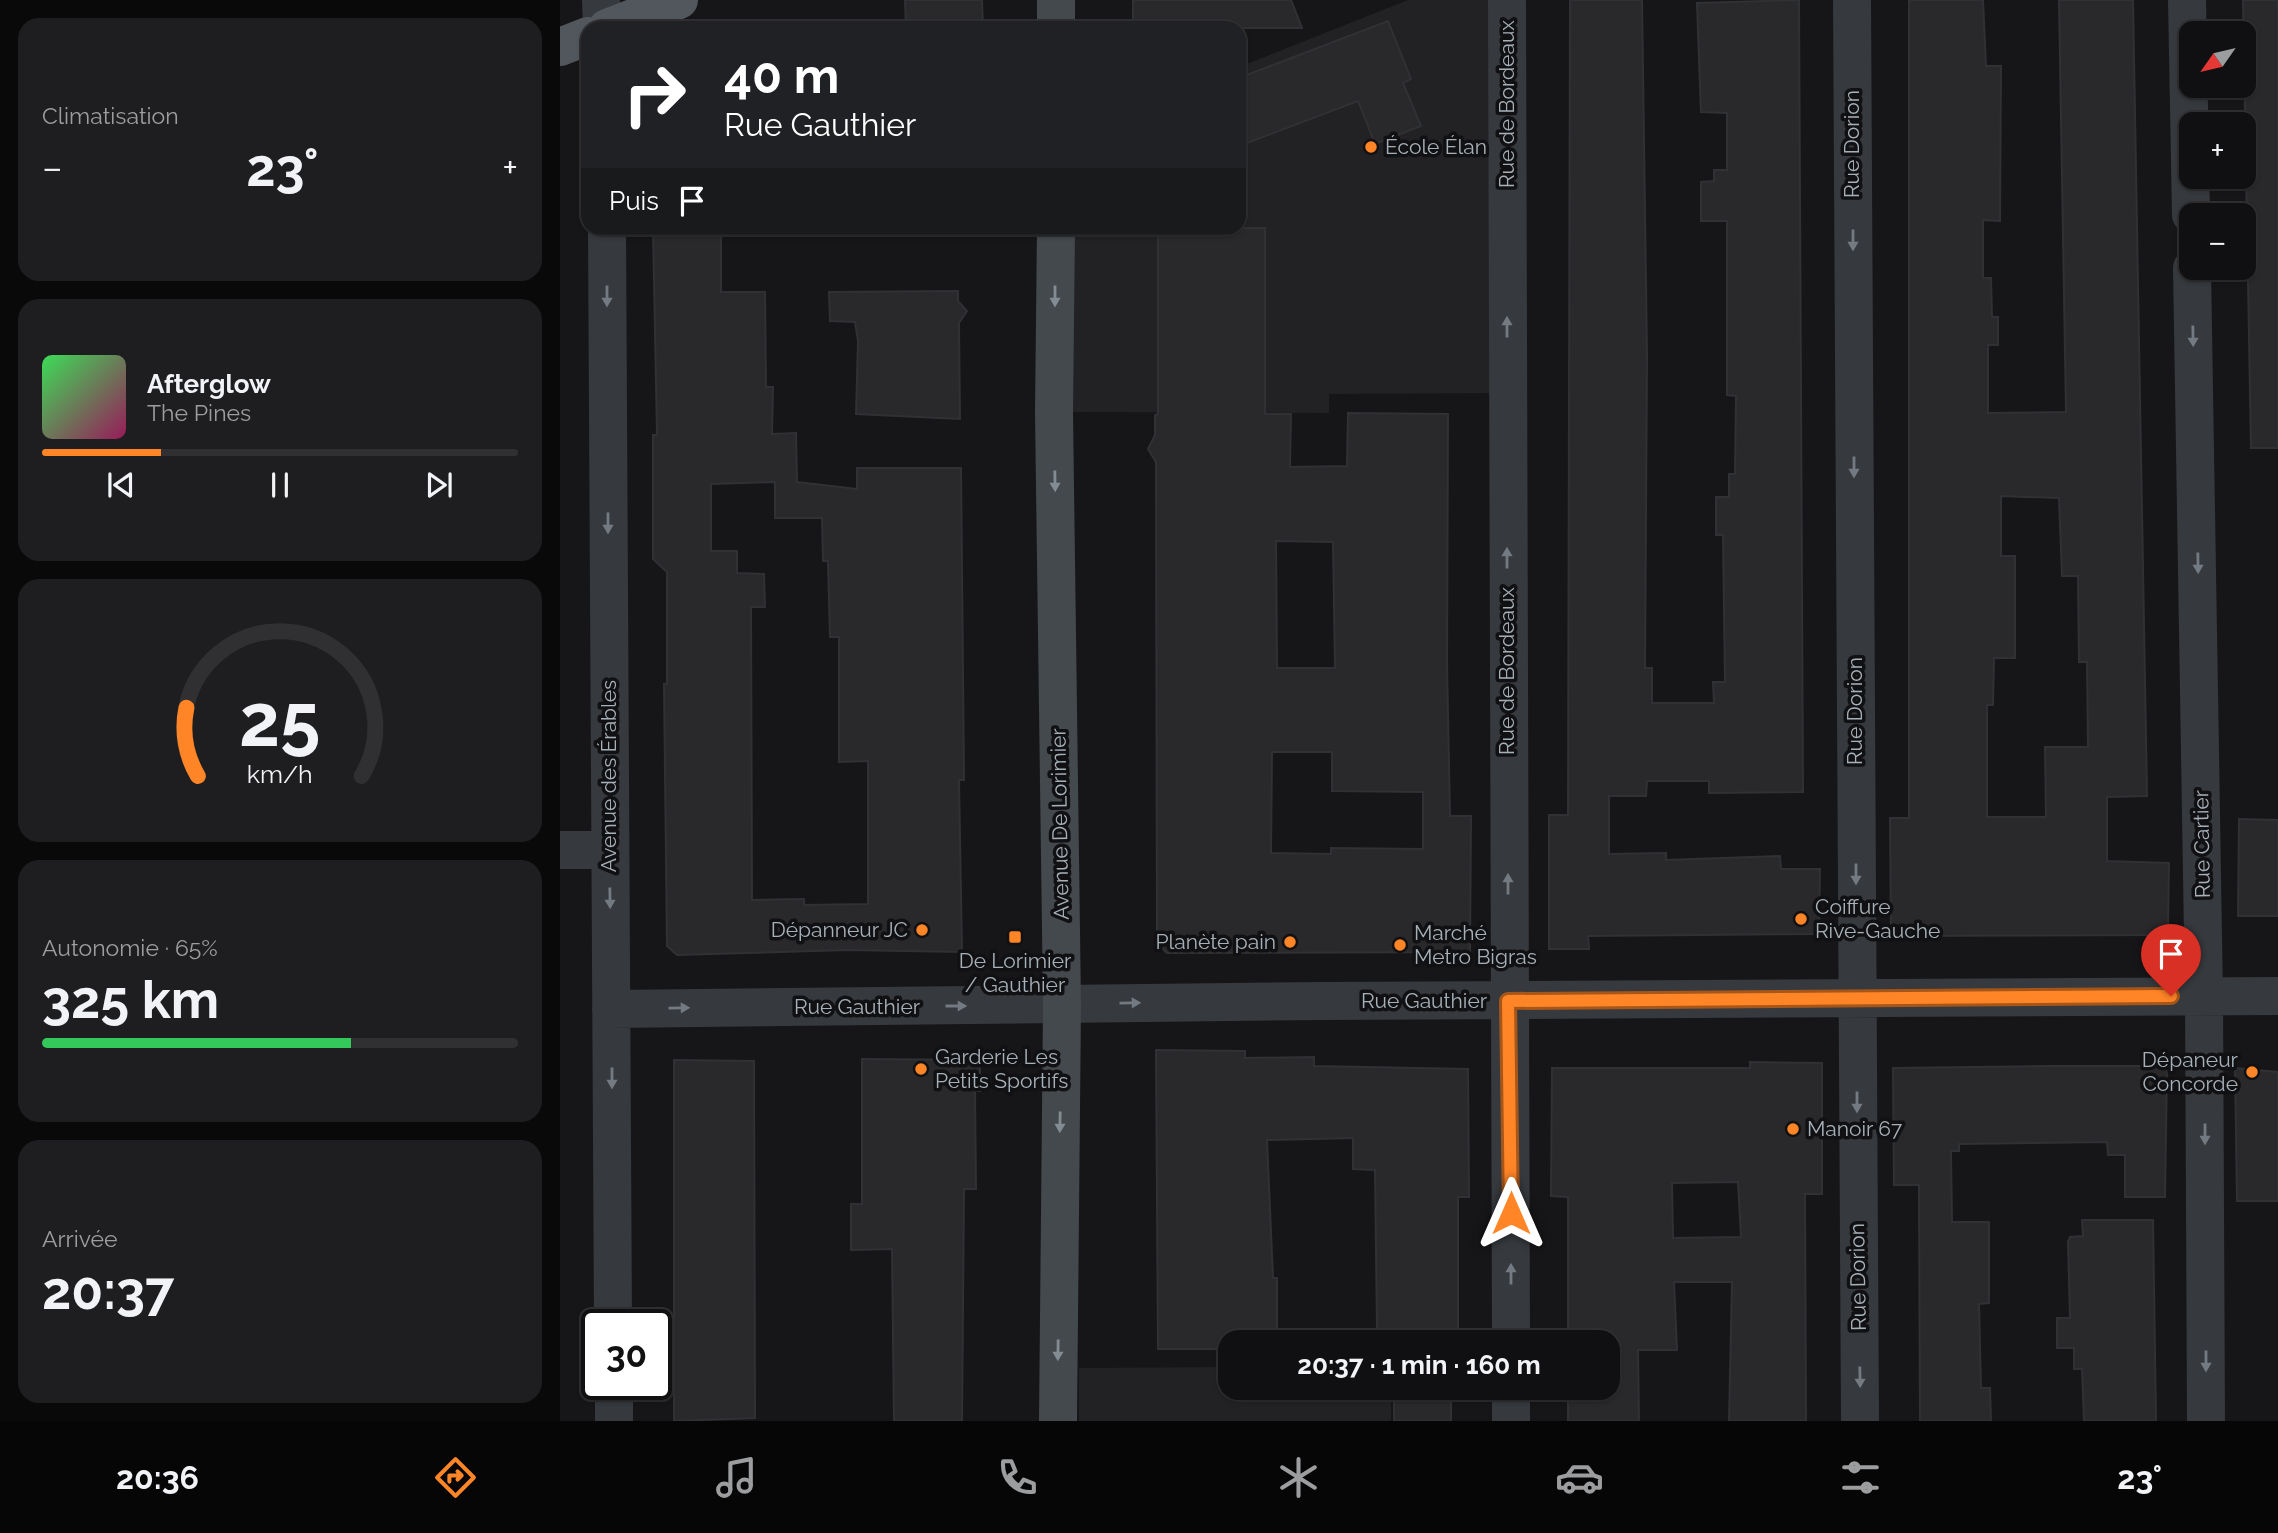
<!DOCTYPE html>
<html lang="fr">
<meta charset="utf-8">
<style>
:root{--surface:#101012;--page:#1e1e20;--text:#f1f3f6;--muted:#9c9d9f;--line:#303032;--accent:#ff8527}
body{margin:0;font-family:Raleway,sans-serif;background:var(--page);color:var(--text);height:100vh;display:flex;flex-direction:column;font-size:26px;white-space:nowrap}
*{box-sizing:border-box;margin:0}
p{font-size:23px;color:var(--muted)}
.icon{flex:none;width:38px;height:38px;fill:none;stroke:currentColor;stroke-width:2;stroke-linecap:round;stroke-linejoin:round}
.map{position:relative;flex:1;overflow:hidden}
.panel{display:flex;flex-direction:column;gap:18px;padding:18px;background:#09090a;width:560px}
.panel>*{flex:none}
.guide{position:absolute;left:21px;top:21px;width:665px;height:214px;border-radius:21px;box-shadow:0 2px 5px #0004,0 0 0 2px var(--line);background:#202124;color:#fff;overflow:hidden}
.needle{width:46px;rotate:236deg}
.controls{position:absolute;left:1619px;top:21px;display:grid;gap:14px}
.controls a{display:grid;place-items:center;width:77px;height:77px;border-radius:14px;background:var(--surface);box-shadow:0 2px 5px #0004,0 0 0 2px var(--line);font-size:35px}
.speed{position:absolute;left:21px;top:1309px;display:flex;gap:14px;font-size:35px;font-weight:700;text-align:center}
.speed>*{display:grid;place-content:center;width:91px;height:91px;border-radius:50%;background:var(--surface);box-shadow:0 2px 5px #0004,0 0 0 2px var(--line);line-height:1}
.speed .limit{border:4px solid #111;border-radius:10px;background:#fff;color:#111}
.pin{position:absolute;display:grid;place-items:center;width:60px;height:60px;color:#fff;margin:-72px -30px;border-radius:50% 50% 50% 0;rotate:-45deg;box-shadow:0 0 7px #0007}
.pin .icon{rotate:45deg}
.me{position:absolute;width:77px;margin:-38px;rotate:0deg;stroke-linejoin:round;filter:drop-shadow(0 0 5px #0008)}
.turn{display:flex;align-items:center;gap:24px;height:147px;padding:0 28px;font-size:32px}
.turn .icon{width:91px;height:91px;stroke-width:2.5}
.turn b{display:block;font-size:49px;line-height:60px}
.then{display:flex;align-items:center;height:66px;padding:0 28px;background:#0003;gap:14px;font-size:26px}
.big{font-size:52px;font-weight:700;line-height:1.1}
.panel .widget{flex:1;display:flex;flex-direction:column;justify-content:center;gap:10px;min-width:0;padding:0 24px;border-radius:21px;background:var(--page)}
.panel .dial{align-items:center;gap:0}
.dial svg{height:182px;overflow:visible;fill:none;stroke:var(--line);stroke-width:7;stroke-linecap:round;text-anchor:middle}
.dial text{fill:var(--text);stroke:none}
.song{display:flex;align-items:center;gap:21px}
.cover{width:84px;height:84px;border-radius:10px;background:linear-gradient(135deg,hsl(130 70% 55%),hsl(330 70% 35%))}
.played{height:7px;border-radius:4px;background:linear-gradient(90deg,var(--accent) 25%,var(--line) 25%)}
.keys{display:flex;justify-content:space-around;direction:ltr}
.heat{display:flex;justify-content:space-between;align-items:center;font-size:38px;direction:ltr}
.charge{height:10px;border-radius:5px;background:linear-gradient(90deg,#34c759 65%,var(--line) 0)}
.trip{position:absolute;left:658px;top:1330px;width:402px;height:70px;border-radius:21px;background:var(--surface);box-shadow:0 2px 5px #0004,0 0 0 2px var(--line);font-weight:700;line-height:70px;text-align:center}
.menu{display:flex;height:112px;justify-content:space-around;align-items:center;background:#060607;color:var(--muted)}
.menu .icon{width:49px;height:49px}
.menu .current{color:var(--accent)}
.menu b{font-size:32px;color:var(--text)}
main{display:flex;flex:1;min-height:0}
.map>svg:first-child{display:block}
</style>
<main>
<section class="panel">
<div class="widget"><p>Climatisation</p>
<div class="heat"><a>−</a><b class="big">23°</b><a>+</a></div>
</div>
<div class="widget">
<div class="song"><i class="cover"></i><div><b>Afterglow</b><p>The Pines</p></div></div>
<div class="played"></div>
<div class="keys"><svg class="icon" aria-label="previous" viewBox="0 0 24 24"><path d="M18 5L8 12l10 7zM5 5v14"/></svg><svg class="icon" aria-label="pause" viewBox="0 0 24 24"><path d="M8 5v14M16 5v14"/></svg><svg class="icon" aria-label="next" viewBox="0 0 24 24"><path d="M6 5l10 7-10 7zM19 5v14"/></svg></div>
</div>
<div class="widget dial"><svg viewBox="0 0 100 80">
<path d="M14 69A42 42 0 1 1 86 69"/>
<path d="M14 69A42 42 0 0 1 9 39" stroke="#ff8527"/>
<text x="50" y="56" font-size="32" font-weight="700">25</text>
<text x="50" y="72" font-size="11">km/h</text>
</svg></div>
<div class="widget"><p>Autonomie · 65%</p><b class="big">325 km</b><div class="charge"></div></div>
<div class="widget"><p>Arrivée</p><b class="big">20:37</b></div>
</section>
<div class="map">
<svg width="1718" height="1421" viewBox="0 0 1718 1421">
<rect width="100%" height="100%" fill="#161618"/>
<path fill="#222225" d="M848,0H947L939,393L769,394V413L495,412L496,228H679V67Z
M670,1367V1388H831V1421H519V1368Z"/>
<path fill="#29292c" stroke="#2f3134" stroke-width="2" fill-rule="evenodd" d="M345,0H422L423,28H346Z
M573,0H731L742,28H573Z
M1010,0H1082L1087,356L1085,668H1092V703H1154L1153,682H1165L1163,535H1156V497H1169V474H1175L1176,396L1167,395V221H1141V182L1154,181V170H1167V113L1141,112L1137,3L1239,0L1243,792L1149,793V781H1087L1086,796H1049V854L1106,853V860L1220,856L1221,869H1260L1259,934L1028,936L1029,949H989V815H1008Z
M1349,0H1423L1426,66H1441L1440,221L1423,220V278H1431L1432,317H1438V345H1428V413L1506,412L1499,0H1573L1587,796L1547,797V861L1609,863L1608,925L1598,935L1331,936L1330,818H1349ZM1441,496L1499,498L1502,576H1518L1519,662H1527L1528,747H1485L1486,817H1427V705H1433L1434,658H1455V556H1441Z
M1683,0H1718V448H1691Z
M828,21L851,79L843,83L861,126L815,144L798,101L679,146V78Z
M93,228H161V292H205L206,387H213L212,434L236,433L237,482L297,489V468H401L404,780H399L402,952L288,950L117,955L107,946L104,684H107V572L93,559V435H97ZM215,482V518H262L263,561H268L270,637H279V762L308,761V904L244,905V899L192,900L191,607H205L204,574L177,573V551H151V484Z
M598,228H705V414H731L730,467L787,466L788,413L888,414L887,664L890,816H911L910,952L607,953L597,943L596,462L588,449L595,435V415L598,414ZM716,541L773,542L775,668H717ZM712,752H772V791L863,792V849L771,848V854L711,853Z
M398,291V301L407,311L399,323L400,419L296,414L298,341L295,322L270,321L269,292Z
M1679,819L1718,820V916H1678Z
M596,1050L685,1051V1058L754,1057V1066L908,1069L909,1197H898V1342H835V1331H817L815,1170L793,1169V1138L707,1140L713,1278H717V1338L672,1339L670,1349H598Z
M302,1059L420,1060V1091H415L416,1189H404L402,1421H334L332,1249L291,1250V1204H302Z
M114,1060L194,1061L195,1418L114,1421Z
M1190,1062L1262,1063V1194H1245L1246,1421H1169L1172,1282H1114L1117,1350H1078L1079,1421H1008V1388H1048V1342H1008V1197L991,1196L992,1068H1190ZM1178,1182L1181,1237L1113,1238L1112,1183Z
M1487,1066H1607L1605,1197H1565V1155H1548L1547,1142L1399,1144V1151H1391L1392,1222H1429V1303L1419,1304L1421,1388H1430L1431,1421H1360L1359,1185H1334L1333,1068Z
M1675,1068L1718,1072V1201H1677Z
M1522,1220H1593L1596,1421H1524L1522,1369H1514V1348H1497V1318H1510L1508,1242L1510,1237L1523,1236Z
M834,1388H891V1421H834Z"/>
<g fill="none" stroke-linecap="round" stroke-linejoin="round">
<path stroke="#36393d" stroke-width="38" d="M41,0L42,28
M947,0L951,1342
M1292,0L1300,1421
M1627,0L1631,215
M47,228L53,1325
M1632,268L1644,996L1646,1421
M0,850H50
M51,1009L762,1001L1718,996
M54,1384V1421
M951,1388V1421"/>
<path stroke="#44494d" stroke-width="38" d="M496,0V28
M496,228L494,412L502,1005L498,1421"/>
<path stroke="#52575d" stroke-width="38" d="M47,28L119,0
M0,47L28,36"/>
</g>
<defs><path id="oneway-solid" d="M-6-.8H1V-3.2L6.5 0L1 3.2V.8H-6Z" transform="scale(1.75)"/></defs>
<g fill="#747a81">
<use href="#oneway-solid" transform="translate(1293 240) rotate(90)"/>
<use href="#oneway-solid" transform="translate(47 296) rotate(90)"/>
<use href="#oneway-solid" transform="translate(947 327) rotate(-90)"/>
<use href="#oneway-solid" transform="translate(1633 336) rotate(89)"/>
<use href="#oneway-solid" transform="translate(1294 467) rotate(90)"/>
<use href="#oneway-solid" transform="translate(48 523) rotate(90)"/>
<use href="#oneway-solid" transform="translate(947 558) rotate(-90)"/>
<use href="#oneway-solid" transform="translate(1638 563) rotate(89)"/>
<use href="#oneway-solid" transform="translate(1296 874) rotate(90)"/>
<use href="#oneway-solid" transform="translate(948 884) rotate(-90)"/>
<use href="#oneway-solid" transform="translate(50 898) rotate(89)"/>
<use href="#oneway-solid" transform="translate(570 1003) rotate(-1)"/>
<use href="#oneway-solid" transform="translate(396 1006)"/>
<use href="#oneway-solid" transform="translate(119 1008) rotate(-1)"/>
<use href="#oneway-solid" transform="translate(52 1078) rotate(90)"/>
<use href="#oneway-solid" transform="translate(1297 1102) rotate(90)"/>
<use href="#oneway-solid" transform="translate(1645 1134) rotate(90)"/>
<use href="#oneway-solid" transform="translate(951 1274) rotate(-90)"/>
<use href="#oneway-solid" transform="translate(1646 1361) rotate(90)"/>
<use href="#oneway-solid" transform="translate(1300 1377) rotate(89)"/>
</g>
<g fill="#848c93">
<use href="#oneway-solid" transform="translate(495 296) rotate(90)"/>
<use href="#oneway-solid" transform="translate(495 481) rotate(89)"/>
<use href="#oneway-solid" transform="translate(500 1122) rotate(91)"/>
<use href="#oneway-solid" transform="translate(498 1350) rotate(91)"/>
</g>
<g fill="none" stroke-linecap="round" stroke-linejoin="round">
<defs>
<path id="route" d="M951,1213L948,1001L1611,996"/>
</defs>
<use href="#route" stroke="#a65619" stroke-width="18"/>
<use href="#route" stroke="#ff8527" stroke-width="12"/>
</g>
<g fill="#ff8527" stroke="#111113" stroke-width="2.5">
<circle cx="811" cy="147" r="7"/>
<circle cx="1241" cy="919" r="7"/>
<circle cx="362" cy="930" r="7"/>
<rect x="448" y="930" width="14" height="14" rx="3.5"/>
<circle cx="730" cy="942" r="7"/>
<circle cx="840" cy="945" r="7"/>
<circle cx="361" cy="1069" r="7"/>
<circle cx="1692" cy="1072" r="7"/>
<circle cx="1233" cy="1129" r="7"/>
</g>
<g text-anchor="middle" stroke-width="7" stroke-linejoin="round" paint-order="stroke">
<g font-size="21" fill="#a6b0b9" stroke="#111113">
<text transform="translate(947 104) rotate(-90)" y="7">Rue de Bordeaux</text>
<text transform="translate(1292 144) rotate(-90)" y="7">Rue Dorion</text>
<text transform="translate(947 671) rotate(-90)" y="7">Rue de Bordeaux</text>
<text transform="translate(1295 711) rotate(-90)" y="7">Rue Dorion</text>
<text transform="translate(49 776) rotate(-90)" y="7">Avenue des Érables</text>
<text transform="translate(500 824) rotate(-91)" y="7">Avenue De Lorimier</text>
<text transform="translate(1642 844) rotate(-91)" y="7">Rue Cartier</text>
<text x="864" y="1008">Rue Gauthier</text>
<text x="297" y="1014">Rue Gauthier</text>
<text transform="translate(1298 1277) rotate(-91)" y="7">Rue Dorion</text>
</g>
<g font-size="21" fill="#a6b0b9" stroke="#111113" text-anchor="start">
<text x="825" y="154">École Élan</text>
<text x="1255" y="914">Coiffure<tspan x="1255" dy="24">Rive-Gauche</tspan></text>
<text x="348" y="937" text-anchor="end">Dépanneur JC</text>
<text x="854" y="940">Marché<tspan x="854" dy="24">Metro Bigras</tspan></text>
<text x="716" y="949" text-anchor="end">Planète pain</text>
<text x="455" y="968" text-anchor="middle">De Lorimier<tspan x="455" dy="24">/ Gauthier</tspan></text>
<text x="375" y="1064">Garderie Les<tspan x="375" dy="24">Petits Sportifs</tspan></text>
<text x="1678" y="1067" text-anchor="end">Dépaneur<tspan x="1678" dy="24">Concorde</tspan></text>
<text x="1247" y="1136">Manoir 67</text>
</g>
</g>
</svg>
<div class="controls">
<a><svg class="needle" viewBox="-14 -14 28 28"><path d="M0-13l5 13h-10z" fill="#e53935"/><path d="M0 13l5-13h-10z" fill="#9c9d9f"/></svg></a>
<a>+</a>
<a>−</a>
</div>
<div class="speed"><div class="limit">30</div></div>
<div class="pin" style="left:1611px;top:996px;background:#d93025"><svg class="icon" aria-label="arrive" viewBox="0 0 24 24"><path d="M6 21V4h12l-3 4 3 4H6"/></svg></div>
<svg class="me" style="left:951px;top:1213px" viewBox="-20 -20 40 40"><path d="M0-17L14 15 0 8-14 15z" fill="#ff8527" stroke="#fff" stroke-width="4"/></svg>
<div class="trip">20:37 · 1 min · 160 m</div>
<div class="guide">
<div class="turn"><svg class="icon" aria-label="right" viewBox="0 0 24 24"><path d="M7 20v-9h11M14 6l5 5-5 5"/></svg><div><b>40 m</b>Rue Gauthier</div></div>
<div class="then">Puis<svg class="icon" aria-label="arrive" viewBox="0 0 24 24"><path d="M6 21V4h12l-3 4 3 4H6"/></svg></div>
</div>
</div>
</main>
<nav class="menu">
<b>20:36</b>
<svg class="icon current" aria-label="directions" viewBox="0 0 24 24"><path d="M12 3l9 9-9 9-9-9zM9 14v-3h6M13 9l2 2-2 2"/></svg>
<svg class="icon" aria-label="music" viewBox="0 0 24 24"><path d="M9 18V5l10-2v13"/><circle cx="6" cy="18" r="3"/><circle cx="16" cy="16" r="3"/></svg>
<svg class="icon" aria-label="phone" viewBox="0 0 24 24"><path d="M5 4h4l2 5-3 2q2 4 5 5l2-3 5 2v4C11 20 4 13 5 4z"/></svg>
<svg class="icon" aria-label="climate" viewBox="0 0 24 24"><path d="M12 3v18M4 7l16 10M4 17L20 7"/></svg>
<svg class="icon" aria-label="car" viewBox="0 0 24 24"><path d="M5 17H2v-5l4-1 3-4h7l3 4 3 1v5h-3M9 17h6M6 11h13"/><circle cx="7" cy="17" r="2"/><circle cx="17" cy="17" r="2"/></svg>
<svg class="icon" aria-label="filters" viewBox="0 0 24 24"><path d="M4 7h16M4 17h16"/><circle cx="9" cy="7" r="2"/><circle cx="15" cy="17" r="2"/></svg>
<b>23°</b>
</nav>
